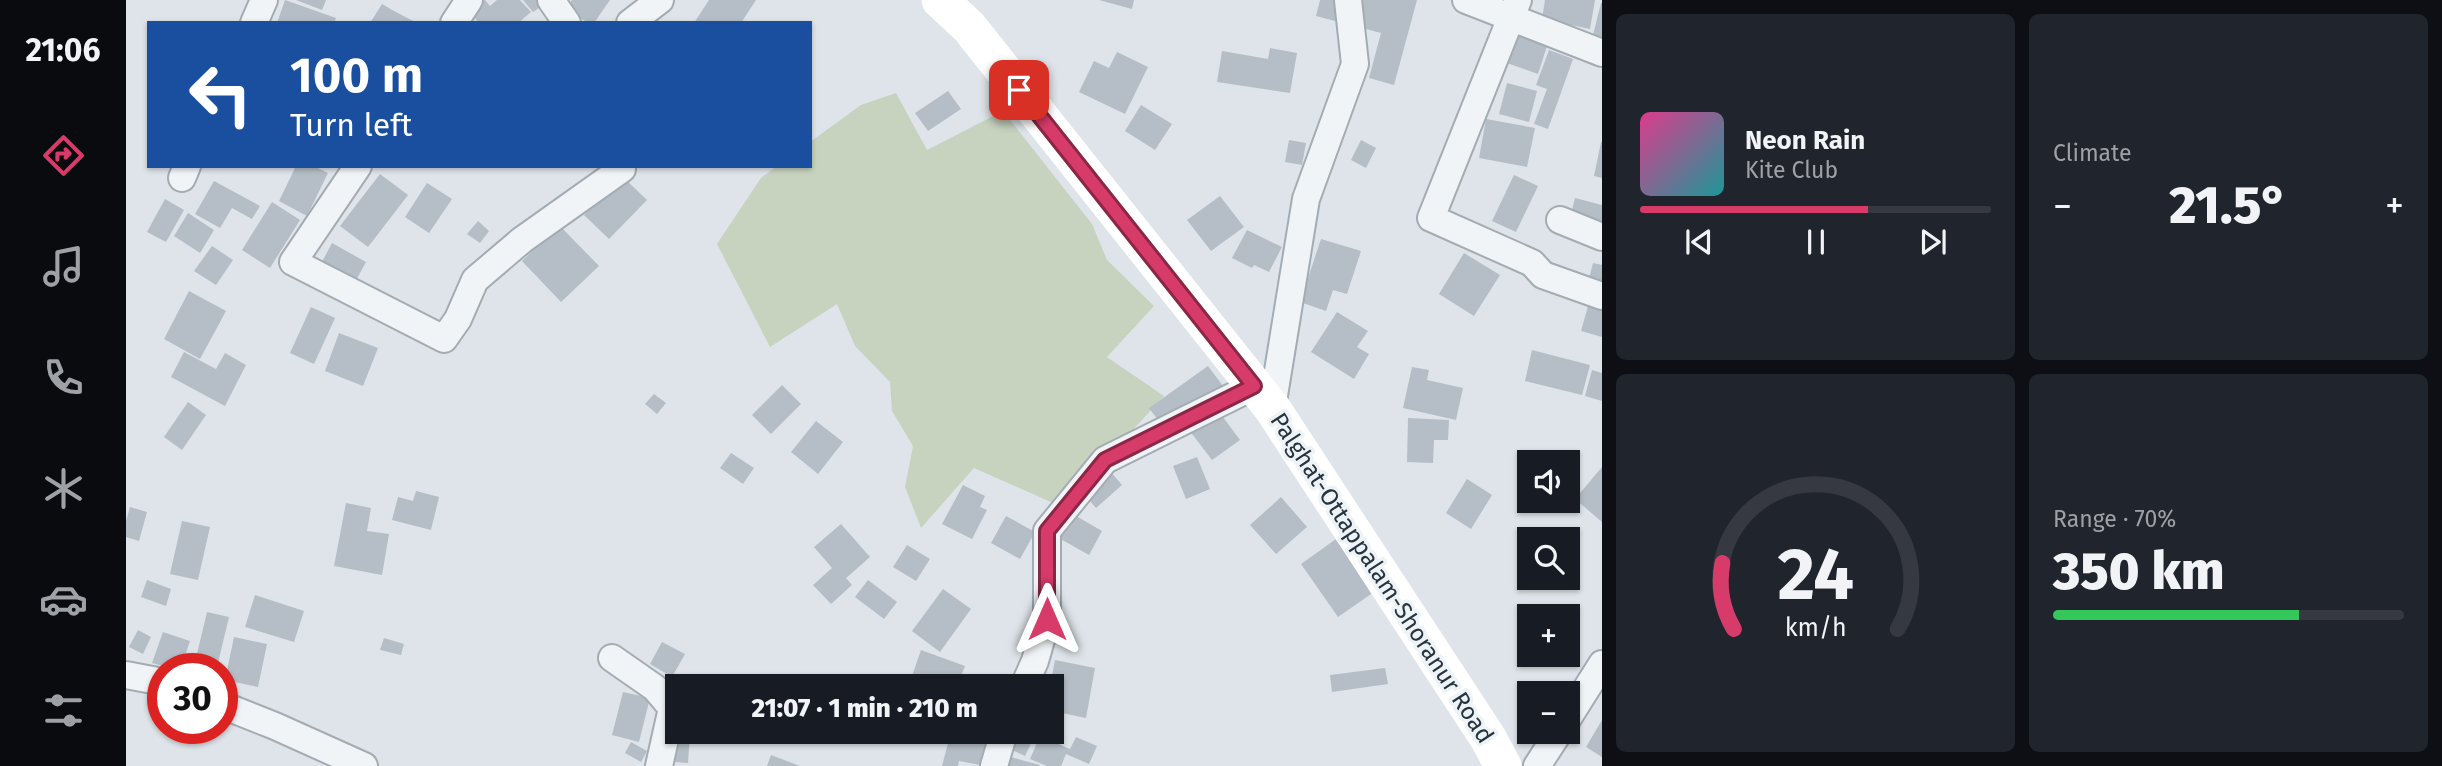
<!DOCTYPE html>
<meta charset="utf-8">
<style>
:root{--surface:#171b24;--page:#20242c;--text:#f1f3f6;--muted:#9ea1a6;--line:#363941;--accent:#d73b6a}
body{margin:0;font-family:"Fira Sans",sans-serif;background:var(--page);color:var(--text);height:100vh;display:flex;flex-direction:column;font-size:26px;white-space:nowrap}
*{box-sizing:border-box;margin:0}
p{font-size:23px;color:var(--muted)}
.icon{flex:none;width:38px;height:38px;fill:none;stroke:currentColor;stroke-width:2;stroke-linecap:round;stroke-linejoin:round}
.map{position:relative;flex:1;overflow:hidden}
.side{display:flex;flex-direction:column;gap:14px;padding:14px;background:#0d0f14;width:840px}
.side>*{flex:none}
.guide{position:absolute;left:21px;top:21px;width:665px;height:147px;border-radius:0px;box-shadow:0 2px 5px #0004;background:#1a4fa0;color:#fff;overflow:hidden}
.tools{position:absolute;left:1391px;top:450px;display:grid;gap:14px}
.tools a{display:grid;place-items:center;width:63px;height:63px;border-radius:0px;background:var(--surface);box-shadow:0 2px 5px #0004;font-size:35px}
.speed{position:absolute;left:21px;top:653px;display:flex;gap:14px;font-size:35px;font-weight:700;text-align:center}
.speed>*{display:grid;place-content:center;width:91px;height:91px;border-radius:50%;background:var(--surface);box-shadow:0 2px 5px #0004;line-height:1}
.speed .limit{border:10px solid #d22;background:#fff;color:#111}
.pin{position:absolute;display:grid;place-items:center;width:60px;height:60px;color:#fff;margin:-30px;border-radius:14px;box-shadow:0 4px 10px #0006}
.me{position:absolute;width:77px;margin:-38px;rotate:0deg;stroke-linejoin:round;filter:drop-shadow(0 0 5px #0008)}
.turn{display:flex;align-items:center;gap:24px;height:147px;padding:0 28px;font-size:32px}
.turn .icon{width:91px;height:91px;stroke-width:2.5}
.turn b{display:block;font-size:49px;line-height:60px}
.big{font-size:52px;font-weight:800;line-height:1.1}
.side .widget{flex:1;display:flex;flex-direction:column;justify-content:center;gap:10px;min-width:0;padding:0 24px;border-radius:10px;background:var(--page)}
.side .dial{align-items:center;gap:0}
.dial svg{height:182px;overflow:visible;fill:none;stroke:var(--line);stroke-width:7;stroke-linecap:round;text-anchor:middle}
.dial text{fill:var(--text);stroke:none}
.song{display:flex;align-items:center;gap:21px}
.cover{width:84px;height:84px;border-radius:10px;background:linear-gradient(135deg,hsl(330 70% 55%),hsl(180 70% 35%))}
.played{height:7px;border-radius:4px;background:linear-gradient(90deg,var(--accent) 65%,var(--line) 65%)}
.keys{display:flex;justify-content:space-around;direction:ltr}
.heat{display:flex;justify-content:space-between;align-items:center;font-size:38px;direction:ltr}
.charge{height:10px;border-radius:5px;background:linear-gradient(90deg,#34c759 70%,var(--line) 0)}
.side .tiles{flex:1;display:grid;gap:14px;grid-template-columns:repeat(2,1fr)}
.trip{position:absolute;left:539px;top:674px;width:399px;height:70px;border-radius:0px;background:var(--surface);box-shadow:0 2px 5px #0004;font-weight:800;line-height:70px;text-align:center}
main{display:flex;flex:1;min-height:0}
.dock{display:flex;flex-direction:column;width:126px;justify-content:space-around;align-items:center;background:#090b0e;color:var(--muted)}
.dock .icon{width:49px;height:49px}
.dock .active{color:var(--accent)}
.dock b{font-size:32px;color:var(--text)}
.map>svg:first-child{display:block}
</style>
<main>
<nav class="dock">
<b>21:06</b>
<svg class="icon active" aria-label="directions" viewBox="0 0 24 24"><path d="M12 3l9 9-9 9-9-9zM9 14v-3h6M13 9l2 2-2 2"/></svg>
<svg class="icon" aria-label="music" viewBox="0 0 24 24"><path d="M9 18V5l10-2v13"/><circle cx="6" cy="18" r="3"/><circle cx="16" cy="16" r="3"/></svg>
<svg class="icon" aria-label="phone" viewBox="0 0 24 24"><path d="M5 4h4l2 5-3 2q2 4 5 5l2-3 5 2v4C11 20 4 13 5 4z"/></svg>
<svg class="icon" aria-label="climate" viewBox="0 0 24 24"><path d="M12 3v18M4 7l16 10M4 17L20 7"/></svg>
<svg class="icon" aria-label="car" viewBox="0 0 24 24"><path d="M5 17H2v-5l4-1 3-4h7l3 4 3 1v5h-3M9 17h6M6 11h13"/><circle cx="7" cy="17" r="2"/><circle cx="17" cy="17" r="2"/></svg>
<svg class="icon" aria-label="filters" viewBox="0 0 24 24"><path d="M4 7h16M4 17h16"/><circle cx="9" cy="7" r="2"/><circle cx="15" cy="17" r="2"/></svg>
</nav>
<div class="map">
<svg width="1476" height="766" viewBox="0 0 1476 766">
<rect width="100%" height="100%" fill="#dee4e9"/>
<path fill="#c7d3bf" d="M770,93L801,150L877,111L966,224L981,260L1028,306L981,357L1038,396L936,507L848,468L795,528L779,487L787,446L766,411L764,382L729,346L711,304L644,347L591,244L635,178L651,166H684V142L735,105Z"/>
<path fill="#b5bec6" d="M159,0L210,18L208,23H151Z
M170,0H200L196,10Z
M356,0H359L364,6L371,0H394L405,12L392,23H353L343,11Z
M397,0H411L416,6L407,12Z
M446,0H484L468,23H462L440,8Z
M583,0H630L615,23H568Z
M973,0H1008L1006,9Z
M1194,0H1291L1268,85L1243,78L1255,33L1190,16Z
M1419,0H1469L1464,29L1416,19Z
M1475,3H1476V41L1466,39Z
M256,4L268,11L291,23H244Z
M1389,31L1422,43L1412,74L1378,62Z
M1144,48L1171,53L1164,93L1091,82L1096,51L1142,59Z
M1423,50L1447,59L1422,129L1408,124L1421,89L1410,85Z
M991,52L1022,67L999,114L953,92L968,61L983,68Z
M1381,83L1411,91L1403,122L1373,114Z
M822,91L835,109L802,131L789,113Z
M1015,105L1046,124L1029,150L999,131Z
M1360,119L1409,128L1401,167L1353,158Z
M1163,140L1180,143L1176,165L1159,162Z
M1235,140L1250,148L1240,168L1225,160Z
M1475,142H1476V178L1468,176Z
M170,166H188L202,173L181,216L153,201Z
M254,174L282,195L242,247L214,226Z
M1388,175L1412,186L1390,232L1366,221Z
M496,176L521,200L483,239L458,215Z
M88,181L134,206L126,219L106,208L94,228L69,214Z
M301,183L326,199L303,233L279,217Z
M1094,196L1118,227L1085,251L1061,220Z
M1449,198L1476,205V230L1443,222Z
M39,199L58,210L40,242L21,232Z
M146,202L174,220L144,268L116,250Z
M62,213L88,230L74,253L48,236Z
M352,221L363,231L354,243L341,234Z
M433,225L473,266L435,302L396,261Z
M1121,230L1156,247L1143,272L1128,265L1126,268L1106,258Z
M1195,239L1235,251L1221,294L1207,290L1200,311L1174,302Z
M206,243L240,262L222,295L188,277Z
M86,246L107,260L90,285L68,271Z
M1338,253L1374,275L1348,316L1313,294Z
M1467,263L1476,265V290L1461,286Z
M63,291L100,311L74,359L38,339Z
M1464,299L1476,302V337L1455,331Z
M185,307L209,318L188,364L164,353Z
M1211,312L1242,331L1231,347L1243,354L1228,379L1185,352Z
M213,333L252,348L237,386L199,371Z
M1406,350L1464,365L1456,395L1399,381Z
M58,352L90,369L99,353L120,365L99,406L45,377Z
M1082,366L1097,386L1038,428L1023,408Z
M1286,367L1303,370L1301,380L1337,388L1330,420L1277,408Z
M1466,370L1476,373V401L1459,396Z
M656,385L675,404L645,434L626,415Z
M528,394L540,403L531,414L519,404Z
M62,402L80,415L56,450L38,437Z
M1088,405L1114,440L1086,460L1060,426Z
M1282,418L1323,420L1322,440H1308L1307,463L1281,462Z
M690,421L717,442L692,474L665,452Z
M605,453L628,468L617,484L594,468Z
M1071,457L1084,489L1060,499L1047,466Z
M977,463L996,485L970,508L951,486Z
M1476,467V522L1449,499Z
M1341,479L1366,495L1345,529L1320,513Z
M837,485L859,496L854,507L861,510L846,539L816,524Z
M290,491L313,497L305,530L266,520L272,497L287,501Z
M1155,497L1181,527L1150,554L1124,525Z
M220,503L245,508L241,531L263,534L256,575L208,566Z
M4,507L21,512L13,541L0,537V521Z
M945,513L976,531L963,555L931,537Z
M880,516L909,532L894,559L865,543Z
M56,521L84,527L72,580L44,574Z
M715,524L744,557L720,578L726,585L705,604L687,585L706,568L688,547Z
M1210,539L1248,592L1212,617L1175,564Z
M781,545L804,559L790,581L767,567Z
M21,580L45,589L40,606L15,597Z
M742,580L771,602L758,619L729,597Z
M817,589L845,609L814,652L786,631Z
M129,595L178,611L168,642L119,627Z
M81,612L103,617L92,663L70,658Z
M12,630L25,637L17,654L3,647Z
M37,632L64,641L55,668H44L26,663Z
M108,637L141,644L132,687L99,680Z
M258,638L278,644L275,655L254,650Z
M536,642L559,654L546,677L524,664Z
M795,650L839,666L831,686H814L786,676Z
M929,660L969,668L960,718L926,711V686H924Z
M1259,668L1262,684L1206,692L1204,675Z
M497,692L524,698L513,742L486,735Z
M1476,720V757L1460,747Z
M555,732H564L562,763L535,761L537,742L554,744Z
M825,732L861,738L854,765L833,761L832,766H816Z
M892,732H902L909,735L899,756L884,749Z
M914,736L944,749L950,737L971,746L963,764L940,754L935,766H921L904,759Z
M505,742L521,751L515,762L499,753Z
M645,755L674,766H641Z
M877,755L914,765V766H874Z"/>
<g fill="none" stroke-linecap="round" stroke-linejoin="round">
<defs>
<path id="street" d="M425,0L441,23
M1340,0L1476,53
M1392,0L1305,218L1406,263L1417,275L1476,296
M128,23L138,0
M328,23L343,0
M504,23L534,0
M232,166L167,262L318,339L332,319L349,280L396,240L496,169V166
M56,178L61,166
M1434,220L1476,237
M1146,408L1180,199L1229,64L1222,0
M486,658L529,688L546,708L533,766
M0,675L37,682
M898,686L909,661L921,619V531L979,460L1128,386
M96,705L149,726L238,766
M1442,718L1476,664
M868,766L878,732
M1411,766L1433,732"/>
</defs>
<use href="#street" stroke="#a3acb3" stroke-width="30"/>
<use href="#street" stroke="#f1f4f7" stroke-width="26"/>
<path stroke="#fff" stroke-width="37" d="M814,0L843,27L1146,408L1362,738L1377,766"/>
</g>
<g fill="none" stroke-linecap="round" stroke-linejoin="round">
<defs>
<path id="route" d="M893,90L1128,386L979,460L921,531V619"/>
</defs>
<use href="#route" stroke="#8c2645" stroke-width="18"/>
<use href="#route" stroke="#d73b6a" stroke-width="12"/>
</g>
<g text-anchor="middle" stroke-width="7" stroke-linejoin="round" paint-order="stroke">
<g font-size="24" fill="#263441" stroke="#eef3f6">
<text transform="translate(1256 578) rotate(57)" y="8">Palghat-Ottappalam-Shoranur Road</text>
</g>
</g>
</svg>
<div class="tools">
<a><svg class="icon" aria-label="sound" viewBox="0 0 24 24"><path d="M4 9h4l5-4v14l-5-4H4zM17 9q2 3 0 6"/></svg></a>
<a><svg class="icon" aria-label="search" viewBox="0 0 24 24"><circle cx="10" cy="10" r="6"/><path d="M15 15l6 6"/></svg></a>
<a>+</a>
<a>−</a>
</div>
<div class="speed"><div class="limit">30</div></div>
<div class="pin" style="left:893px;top:90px;background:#d93025"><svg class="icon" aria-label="arrive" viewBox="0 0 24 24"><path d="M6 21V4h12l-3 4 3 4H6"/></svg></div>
<svg class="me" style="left:921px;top:619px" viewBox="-20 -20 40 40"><path d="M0-17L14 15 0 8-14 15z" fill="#d73b6a" stroke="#fff" stroke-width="4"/></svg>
<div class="trip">21:07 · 1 min · 210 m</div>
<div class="guide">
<div class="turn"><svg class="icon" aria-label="left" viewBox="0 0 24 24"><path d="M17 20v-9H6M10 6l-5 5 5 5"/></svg><div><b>100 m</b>Turn left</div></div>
</div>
</div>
<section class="side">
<div class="tiles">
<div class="widget">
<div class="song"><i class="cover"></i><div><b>Neon Rain</b><p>Kite Club</p></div></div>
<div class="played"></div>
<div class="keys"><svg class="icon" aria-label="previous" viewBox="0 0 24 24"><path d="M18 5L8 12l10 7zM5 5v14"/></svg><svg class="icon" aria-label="pause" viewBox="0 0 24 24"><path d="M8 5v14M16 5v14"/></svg><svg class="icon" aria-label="next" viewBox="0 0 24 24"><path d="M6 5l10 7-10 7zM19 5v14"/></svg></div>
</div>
<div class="widget"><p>Climate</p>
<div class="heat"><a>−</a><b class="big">21.5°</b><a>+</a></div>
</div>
<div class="widget dial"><svg viewBox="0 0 100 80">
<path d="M14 69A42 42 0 1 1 86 69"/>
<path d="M14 69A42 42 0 0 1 9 40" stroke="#d73b6a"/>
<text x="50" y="56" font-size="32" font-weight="700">24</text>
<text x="50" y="72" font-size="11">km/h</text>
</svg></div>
<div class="widget"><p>Range · 70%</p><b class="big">350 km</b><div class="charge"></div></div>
</div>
</section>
</main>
